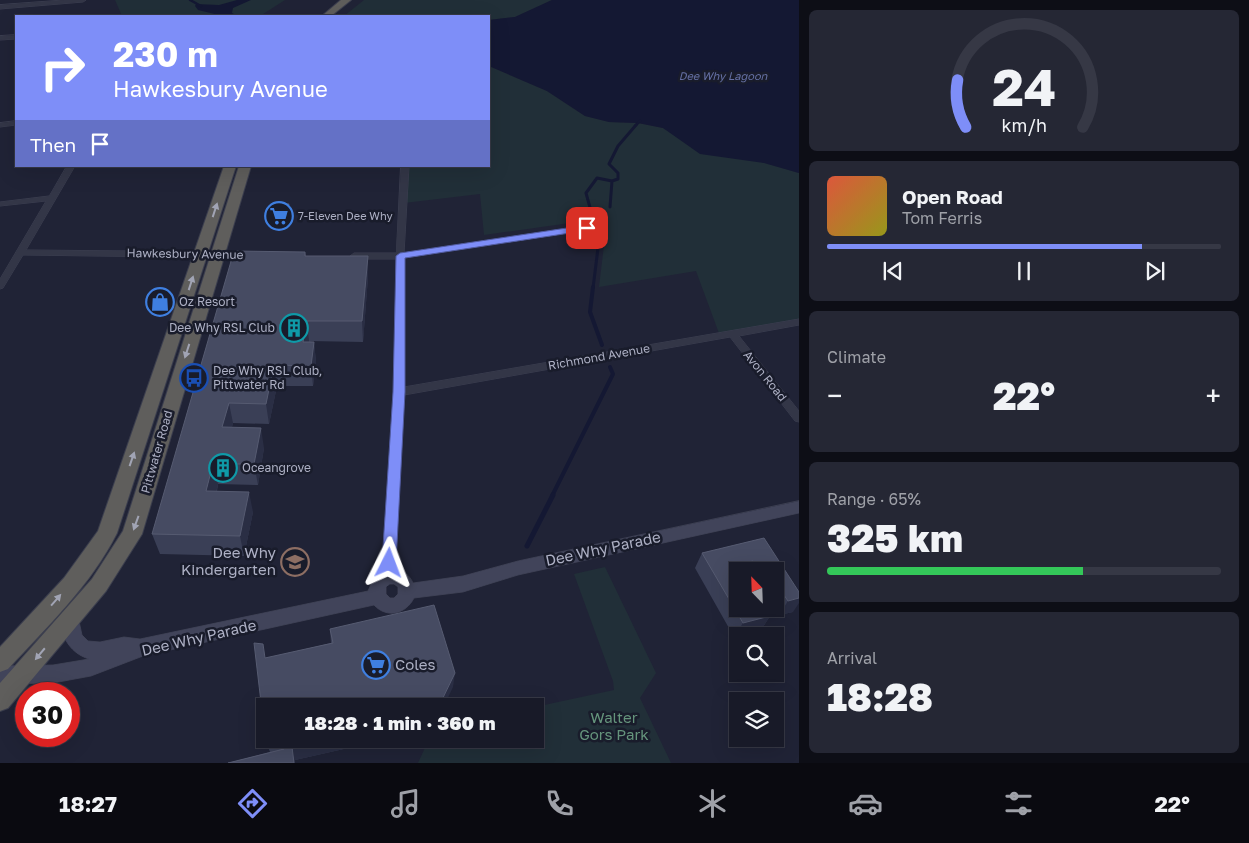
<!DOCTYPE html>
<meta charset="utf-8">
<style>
:root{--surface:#181a28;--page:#252734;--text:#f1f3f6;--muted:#9fa1a8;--line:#363845;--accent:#7e8ef8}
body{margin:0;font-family:"Golos Text",sans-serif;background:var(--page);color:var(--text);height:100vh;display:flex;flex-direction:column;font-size:19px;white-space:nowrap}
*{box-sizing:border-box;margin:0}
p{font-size:16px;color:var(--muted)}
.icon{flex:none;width:28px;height:28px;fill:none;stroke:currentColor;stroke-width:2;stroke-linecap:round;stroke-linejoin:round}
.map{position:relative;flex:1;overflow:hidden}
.details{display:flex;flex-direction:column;gap:10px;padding:10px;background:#0d0e16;width:450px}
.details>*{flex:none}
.top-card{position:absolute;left:15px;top:15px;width:475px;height:152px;border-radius:0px;box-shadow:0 5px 20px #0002,0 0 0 1px var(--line);background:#7e8ef8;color:#fff;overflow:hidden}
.needle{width:32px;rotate:337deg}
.buttons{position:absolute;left:729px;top:562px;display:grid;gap:10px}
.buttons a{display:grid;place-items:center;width:55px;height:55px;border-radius:0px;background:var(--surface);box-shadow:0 5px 20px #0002,0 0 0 1px var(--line);font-size:25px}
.speed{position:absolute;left:15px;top:682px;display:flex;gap:10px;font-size:25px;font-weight:700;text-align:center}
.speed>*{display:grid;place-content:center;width:65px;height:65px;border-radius:50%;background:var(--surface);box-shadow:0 5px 20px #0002,0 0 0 1px var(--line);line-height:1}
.speed .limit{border:8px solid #d22;background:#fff;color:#111}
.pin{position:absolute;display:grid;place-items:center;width:42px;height:42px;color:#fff;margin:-21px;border-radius:10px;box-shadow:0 2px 8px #0006}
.me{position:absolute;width:55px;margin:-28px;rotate:3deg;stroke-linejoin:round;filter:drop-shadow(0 0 4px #0008)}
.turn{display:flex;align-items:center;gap:18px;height:105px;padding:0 15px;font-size:22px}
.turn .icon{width:65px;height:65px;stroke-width:2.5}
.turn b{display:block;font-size:35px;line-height:42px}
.then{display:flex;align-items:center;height:48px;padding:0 15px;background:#0003;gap:10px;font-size:19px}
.big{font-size:38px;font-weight:800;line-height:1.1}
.details .tile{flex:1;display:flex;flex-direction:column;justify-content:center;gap:8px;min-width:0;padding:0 18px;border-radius:8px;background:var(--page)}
.details .dial{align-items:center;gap:0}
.dial svg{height:130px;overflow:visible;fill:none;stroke:var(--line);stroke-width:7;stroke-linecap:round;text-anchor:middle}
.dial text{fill:var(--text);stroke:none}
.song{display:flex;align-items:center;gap:15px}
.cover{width:60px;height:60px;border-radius:8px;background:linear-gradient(135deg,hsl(10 70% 55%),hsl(60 70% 35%))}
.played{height:5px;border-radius:2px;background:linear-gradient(90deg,var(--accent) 80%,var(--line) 80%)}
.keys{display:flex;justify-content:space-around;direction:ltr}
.heat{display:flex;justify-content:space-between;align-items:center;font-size:28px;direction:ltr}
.charge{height:8px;border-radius:4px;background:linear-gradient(90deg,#34c759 65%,var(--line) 0)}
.trip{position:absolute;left:256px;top:698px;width:288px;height:50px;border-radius:0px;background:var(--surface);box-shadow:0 5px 20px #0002,0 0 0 1px var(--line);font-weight:800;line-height:50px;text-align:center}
.tab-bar{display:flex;height:80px;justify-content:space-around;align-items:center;background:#0a0a10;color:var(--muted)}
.tab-bar .icon{width:35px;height:35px}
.tab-bar .current{color:var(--accent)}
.tab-bar b{font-size:22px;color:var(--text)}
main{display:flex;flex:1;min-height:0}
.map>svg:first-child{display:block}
</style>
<main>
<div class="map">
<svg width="799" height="763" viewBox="0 0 799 763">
<rect width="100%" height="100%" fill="#202336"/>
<path fill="#212f38" d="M115,0H285L260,16H122Z
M364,0H552L515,17L489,20V16H344Z
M489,66L547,91L585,116L609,122L638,123L663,128L680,138L799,173V323L720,336L696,271L599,287L604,245L591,220L484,235L480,194L404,203L405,166H489Z
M605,567L656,673L640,698L671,763H418L429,739H535V707L614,690L613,681L574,574Z"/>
<path fill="#141833" d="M237,0H251L233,8L232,13L238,16H223L198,10L195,6L196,4L219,5Z
M552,0H799V173L764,163L700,154L663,128L638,123L609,122L585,116L547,91L489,66V20L515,17Z"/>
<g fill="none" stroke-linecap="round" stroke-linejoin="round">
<path stroke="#141833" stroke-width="2.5" d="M190,0L201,6
M635,126L640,121"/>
<path stroke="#141833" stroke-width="3" d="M610,207L612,181
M593,288L599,240L586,193L597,178L612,181L618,179V173L609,164L618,146L636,125"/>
<path stroke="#141833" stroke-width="4" d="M593,287L590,312L602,345
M552,496L613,374L610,367"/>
<path stroke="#141833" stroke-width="5" d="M527,546L553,495"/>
<defs>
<path id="minor" d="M64,0H86L83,2L0,9V5Z
M16,35V39L0,40V36Z
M16,121V125L0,127V123Z
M67,166H75L26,250L245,252L249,255L245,258L23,255L3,288L0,289V279L46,201L0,206V202L49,196Z
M401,166H409L404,253L587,226L591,228L587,230L404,258V387L799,319V325L739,336L799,411V422L795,421L730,337L404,395L395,563L397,576L395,580L391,581L387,580L383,563L394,392L396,259H354L350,256L354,253H396Z"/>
<path id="secondary" d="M799,501V513L518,575L463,592L414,598C406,614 387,619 374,605L143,656L91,676L53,683L0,684V666L53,665L89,659C69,653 56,632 65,612L71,610L77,612L82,635L88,641L100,642L124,637L140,639L368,591L375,575C388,565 406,567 413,583L463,576L518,561ZM390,584H394L398,587V594L394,598H390L386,594V587Z"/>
<path id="trunk" d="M341,0H351L331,16H322Z
M224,166H236L117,533C91,585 47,627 8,669L0,672V647L64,578L98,531Z
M239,166H251L142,534L106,591L8,708L0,711V683L92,579L123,531Z"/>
</defs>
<use href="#minor" stroke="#3c3f51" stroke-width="1"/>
<use href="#secondary" stroke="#3c3f51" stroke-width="1"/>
<use href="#trunk" stroke="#3b3e4e" stroke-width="2"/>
<use href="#minor" fill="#333647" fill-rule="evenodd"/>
<use href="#secondary" fill="#41445a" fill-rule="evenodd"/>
<use href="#trunk" fill="#5f5e5c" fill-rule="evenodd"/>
</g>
<path fill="#3a3f56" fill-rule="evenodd" d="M289,208L285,224H269L268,219Z
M305,252L306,256L368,277L363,342L309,341L314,342L316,362L313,386H277L269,424L233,423L232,427L264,448L258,485L218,484L217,491L253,512L244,556L160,554L152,534Z
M764,538L793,612L779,615L775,609L767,611L770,616L761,630L734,637L695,568L702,553ZM738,571H775V609H738L737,577H738Z
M330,629L453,687L265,706L267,658L331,643Z
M265,739H388L295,760V763H228L270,752Z"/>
<path fill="#2a2e44" d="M289,204V208L285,224V220Z
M368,256V277L363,342L362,321Z
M307,321L309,341L306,362L303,342Z
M314,342L316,362L313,386L311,366Z
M274,365L277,386L269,424L266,404Z
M229,403L233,423L227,447L222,427Z
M261,428L264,448L258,485L254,464Z
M213,464L218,484L212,511L206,491Z
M249,492L253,512L244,556L240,536Z
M753,561L747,571H738V577L722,581L730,566Z
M784,595L775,609L767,612L768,609H775V597Z
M799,598V603L793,612L779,615L788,601Z
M770,616L761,630L734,637L743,623Z
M455,673L453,687L444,706H439Z
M328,739H388L295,760V763H294L292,747Z"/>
<path fill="#464b62" stroke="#565b71" d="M272,204H289L285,220L268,219Z
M234,251L305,252V256H368L362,321H307L303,342H314L311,366L274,365L266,404L229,403L222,427L261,428L254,464H213L206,491L249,492L240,536L152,534Z
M764,538L799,592V598L788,601L784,595L775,597V571H759L753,561L730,566L738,579V609H766L770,616L743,623L702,553Z
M434,605L455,673L439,706H265V736L254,643L263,644L265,658L333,643L330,629Z
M265,739H328L292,747L294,763H228L284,749Z"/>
<defs><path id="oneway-solid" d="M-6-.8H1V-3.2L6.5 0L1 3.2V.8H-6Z" transform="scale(1.25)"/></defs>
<g fill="#a1a4b4">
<use href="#oneway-solid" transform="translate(215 210) rotate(-72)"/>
<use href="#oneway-solid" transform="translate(191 283) rotate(-72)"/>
<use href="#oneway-solid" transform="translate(187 351) rotate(108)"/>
<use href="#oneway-solid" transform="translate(132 459) rotate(-71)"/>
<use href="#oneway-solid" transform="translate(136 523) rotate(110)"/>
<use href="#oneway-solid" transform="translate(56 600) rotate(-49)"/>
<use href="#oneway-solid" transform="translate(40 654) rotate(130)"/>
</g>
<path fill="#7e8ef8" stroke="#525ca1" d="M587,225L590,226V230L405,258V392L396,563L394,567L389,569L384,567L382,563L393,392L396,256L400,253Z"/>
<defs>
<symbol id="supermarket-ring" viewBox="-11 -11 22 22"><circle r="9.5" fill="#191c2b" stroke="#3f7fe0" stroke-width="1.5"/><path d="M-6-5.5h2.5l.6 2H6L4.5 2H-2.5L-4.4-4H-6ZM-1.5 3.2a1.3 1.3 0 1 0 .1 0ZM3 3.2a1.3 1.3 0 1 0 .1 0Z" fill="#3f7fe0"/></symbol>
<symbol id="shop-ring" viewBox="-11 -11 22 22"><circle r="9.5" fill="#191c2b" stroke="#3f7fe0" stroke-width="1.5"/><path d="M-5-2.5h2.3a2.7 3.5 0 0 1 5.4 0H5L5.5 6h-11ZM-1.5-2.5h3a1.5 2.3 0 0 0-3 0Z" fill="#3f7fe0"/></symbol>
<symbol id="building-ring" viewBox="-11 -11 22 22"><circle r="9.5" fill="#191c2b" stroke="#0f9aa8" stroke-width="1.5"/><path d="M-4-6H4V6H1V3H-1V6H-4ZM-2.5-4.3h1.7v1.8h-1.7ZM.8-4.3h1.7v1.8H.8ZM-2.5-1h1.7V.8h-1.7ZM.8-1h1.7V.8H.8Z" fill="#0f9aa8"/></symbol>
<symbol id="bus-ring" viewBox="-11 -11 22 22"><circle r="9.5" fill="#191c2b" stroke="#1a4fb4" stroke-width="1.5"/><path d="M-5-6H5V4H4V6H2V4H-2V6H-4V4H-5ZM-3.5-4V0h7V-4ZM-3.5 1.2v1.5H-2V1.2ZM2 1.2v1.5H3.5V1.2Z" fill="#1a4fb4"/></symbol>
<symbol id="school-ring" viewBox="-11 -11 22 22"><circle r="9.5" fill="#191c2b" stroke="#8d6e63" stroke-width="1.5"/><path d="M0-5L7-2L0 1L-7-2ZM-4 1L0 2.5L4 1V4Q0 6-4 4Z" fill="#8d6e63"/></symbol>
</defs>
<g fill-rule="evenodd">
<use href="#supermarket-ring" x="263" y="200" width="32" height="32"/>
<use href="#shop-ring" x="144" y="286" width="32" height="32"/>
<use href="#building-ring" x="278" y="312" width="32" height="32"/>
<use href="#bus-ring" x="178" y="362" width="32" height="32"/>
<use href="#building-ring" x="207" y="452" width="32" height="32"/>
<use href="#school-ring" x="279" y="546" width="32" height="32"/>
<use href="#supermarket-ring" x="360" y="649" width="32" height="32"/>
</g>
<g text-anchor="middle" stroke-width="5" stroke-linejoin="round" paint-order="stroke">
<g font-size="11" font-style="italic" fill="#6570a4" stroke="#191c2b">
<text x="723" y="80">Dee Why Lagoon</text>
</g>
<g font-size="11" fill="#adb0c4" stroke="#191c2b" text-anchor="start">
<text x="298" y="220">7-Eleven Dee Why</text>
</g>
<g font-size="12" fill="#adb0c4" stroke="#191c2b">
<text transform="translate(185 254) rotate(1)" y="4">Hawkesbury Avenue</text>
<text transform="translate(599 357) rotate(-10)" y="4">Richmond Avenue</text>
<text transform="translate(765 376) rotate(51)" y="4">Avon Road</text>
<text transform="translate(157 452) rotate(-74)" y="4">Pittwater Road</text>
</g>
<g font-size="12" fill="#adb0c4" stroke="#191c2b" text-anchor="start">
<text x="179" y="306">Oz Resort</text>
<text x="275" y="332" text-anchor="end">Dee Why RSL Club</text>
<text x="213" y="375">Dee Why RSL Club,<tspan x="213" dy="14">Pittwater Rd</tspan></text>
<text x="242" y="472">Oceangrove</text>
</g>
<g font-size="15" fill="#adb0c4" stroke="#191c2b">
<text transform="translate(603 549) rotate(-12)" y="5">Dee Why Parade</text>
<text transform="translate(199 638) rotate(-13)" y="5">Dee Why Parade</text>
</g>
<g font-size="15" fill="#adb0c4" stroke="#191c2b" text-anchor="end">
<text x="276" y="558">Dee Why<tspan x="276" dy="17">Kindergarten</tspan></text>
<text x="395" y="670" text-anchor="start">Coles</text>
</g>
<g font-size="15" fill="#65947c" stroke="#191c2b">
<text x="614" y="723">Walter<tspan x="614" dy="17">Gors Park</tspan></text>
</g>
</g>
</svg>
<div class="buttons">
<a><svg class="needle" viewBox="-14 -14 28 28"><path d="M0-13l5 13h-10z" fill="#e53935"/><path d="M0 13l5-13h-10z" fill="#9fa1a8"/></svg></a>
<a><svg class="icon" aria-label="search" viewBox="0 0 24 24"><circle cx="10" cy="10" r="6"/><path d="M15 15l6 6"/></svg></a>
<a><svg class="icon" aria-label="layers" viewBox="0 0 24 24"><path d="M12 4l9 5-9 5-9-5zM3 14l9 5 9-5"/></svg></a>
</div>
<div class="speed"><div class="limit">30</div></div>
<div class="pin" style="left:587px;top:228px;background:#d93025"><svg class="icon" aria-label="arrive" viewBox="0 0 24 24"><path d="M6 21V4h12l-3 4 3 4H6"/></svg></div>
<svg class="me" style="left:389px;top:563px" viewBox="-20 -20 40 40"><path d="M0-17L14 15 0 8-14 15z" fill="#7e8ef8" stroke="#fff" stroke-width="4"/></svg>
<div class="trip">18:28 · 1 min · 360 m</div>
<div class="top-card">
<div class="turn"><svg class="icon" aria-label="right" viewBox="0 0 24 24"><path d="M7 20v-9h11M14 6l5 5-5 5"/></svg><div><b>230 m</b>Hawkesbury Avenue</div></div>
<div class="then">Then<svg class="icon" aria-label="arrive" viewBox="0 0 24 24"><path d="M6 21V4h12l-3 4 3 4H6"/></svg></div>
</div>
</div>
<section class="details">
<div class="tile dial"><svg viewBox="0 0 100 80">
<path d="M14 69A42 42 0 1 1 86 69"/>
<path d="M14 69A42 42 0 0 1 9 40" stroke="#7e8ef8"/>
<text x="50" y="56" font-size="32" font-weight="700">24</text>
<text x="50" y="72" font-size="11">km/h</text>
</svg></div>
<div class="tile">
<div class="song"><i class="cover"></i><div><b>Open Road</b><p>Tom Ferris</p></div></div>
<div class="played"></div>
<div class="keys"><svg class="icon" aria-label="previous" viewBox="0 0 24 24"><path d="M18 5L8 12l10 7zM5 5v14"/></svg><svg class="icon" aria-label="pause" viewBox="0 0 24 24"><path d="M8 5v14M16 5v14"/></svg><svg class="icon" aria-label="next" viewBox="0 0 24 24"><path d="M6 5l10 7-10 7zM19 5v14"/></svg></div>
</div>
<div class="tile"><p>Climate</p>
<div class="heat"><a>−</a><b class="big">22°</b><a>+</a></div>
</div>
<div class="tile"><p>Range · 65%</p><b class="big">325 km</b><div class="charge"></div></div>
<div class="tile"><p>Arrival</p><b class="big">18:28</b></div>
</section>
</main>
<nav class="tab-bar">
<b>18:27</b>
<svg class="icon current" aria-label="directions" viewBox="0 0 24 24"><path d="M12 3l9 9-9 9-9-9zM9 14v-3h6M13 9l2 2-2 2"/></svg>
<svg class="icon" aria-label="music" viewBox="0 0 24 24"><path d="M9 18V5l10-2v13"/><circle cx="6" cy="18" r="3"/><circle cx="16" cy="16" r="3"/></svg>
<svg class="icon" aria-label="phone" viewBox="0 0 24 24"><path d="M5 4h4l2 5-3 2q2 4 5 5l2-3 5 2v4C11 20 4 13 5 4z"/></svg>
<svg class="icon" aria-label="climate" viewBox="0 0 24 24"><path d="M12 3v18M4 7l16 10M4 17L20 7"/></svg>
<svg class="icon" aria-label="car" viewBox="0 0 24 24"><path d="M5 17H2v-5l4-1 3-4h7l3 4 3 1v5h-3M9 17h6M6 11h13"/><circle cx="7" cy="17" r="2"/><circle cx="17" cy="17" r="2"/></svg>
<svg class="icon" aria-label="filters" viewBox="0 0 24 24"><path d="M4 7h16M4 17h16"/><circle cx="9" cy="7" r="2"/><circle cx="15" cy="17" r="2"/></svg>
<b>22°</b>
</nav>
